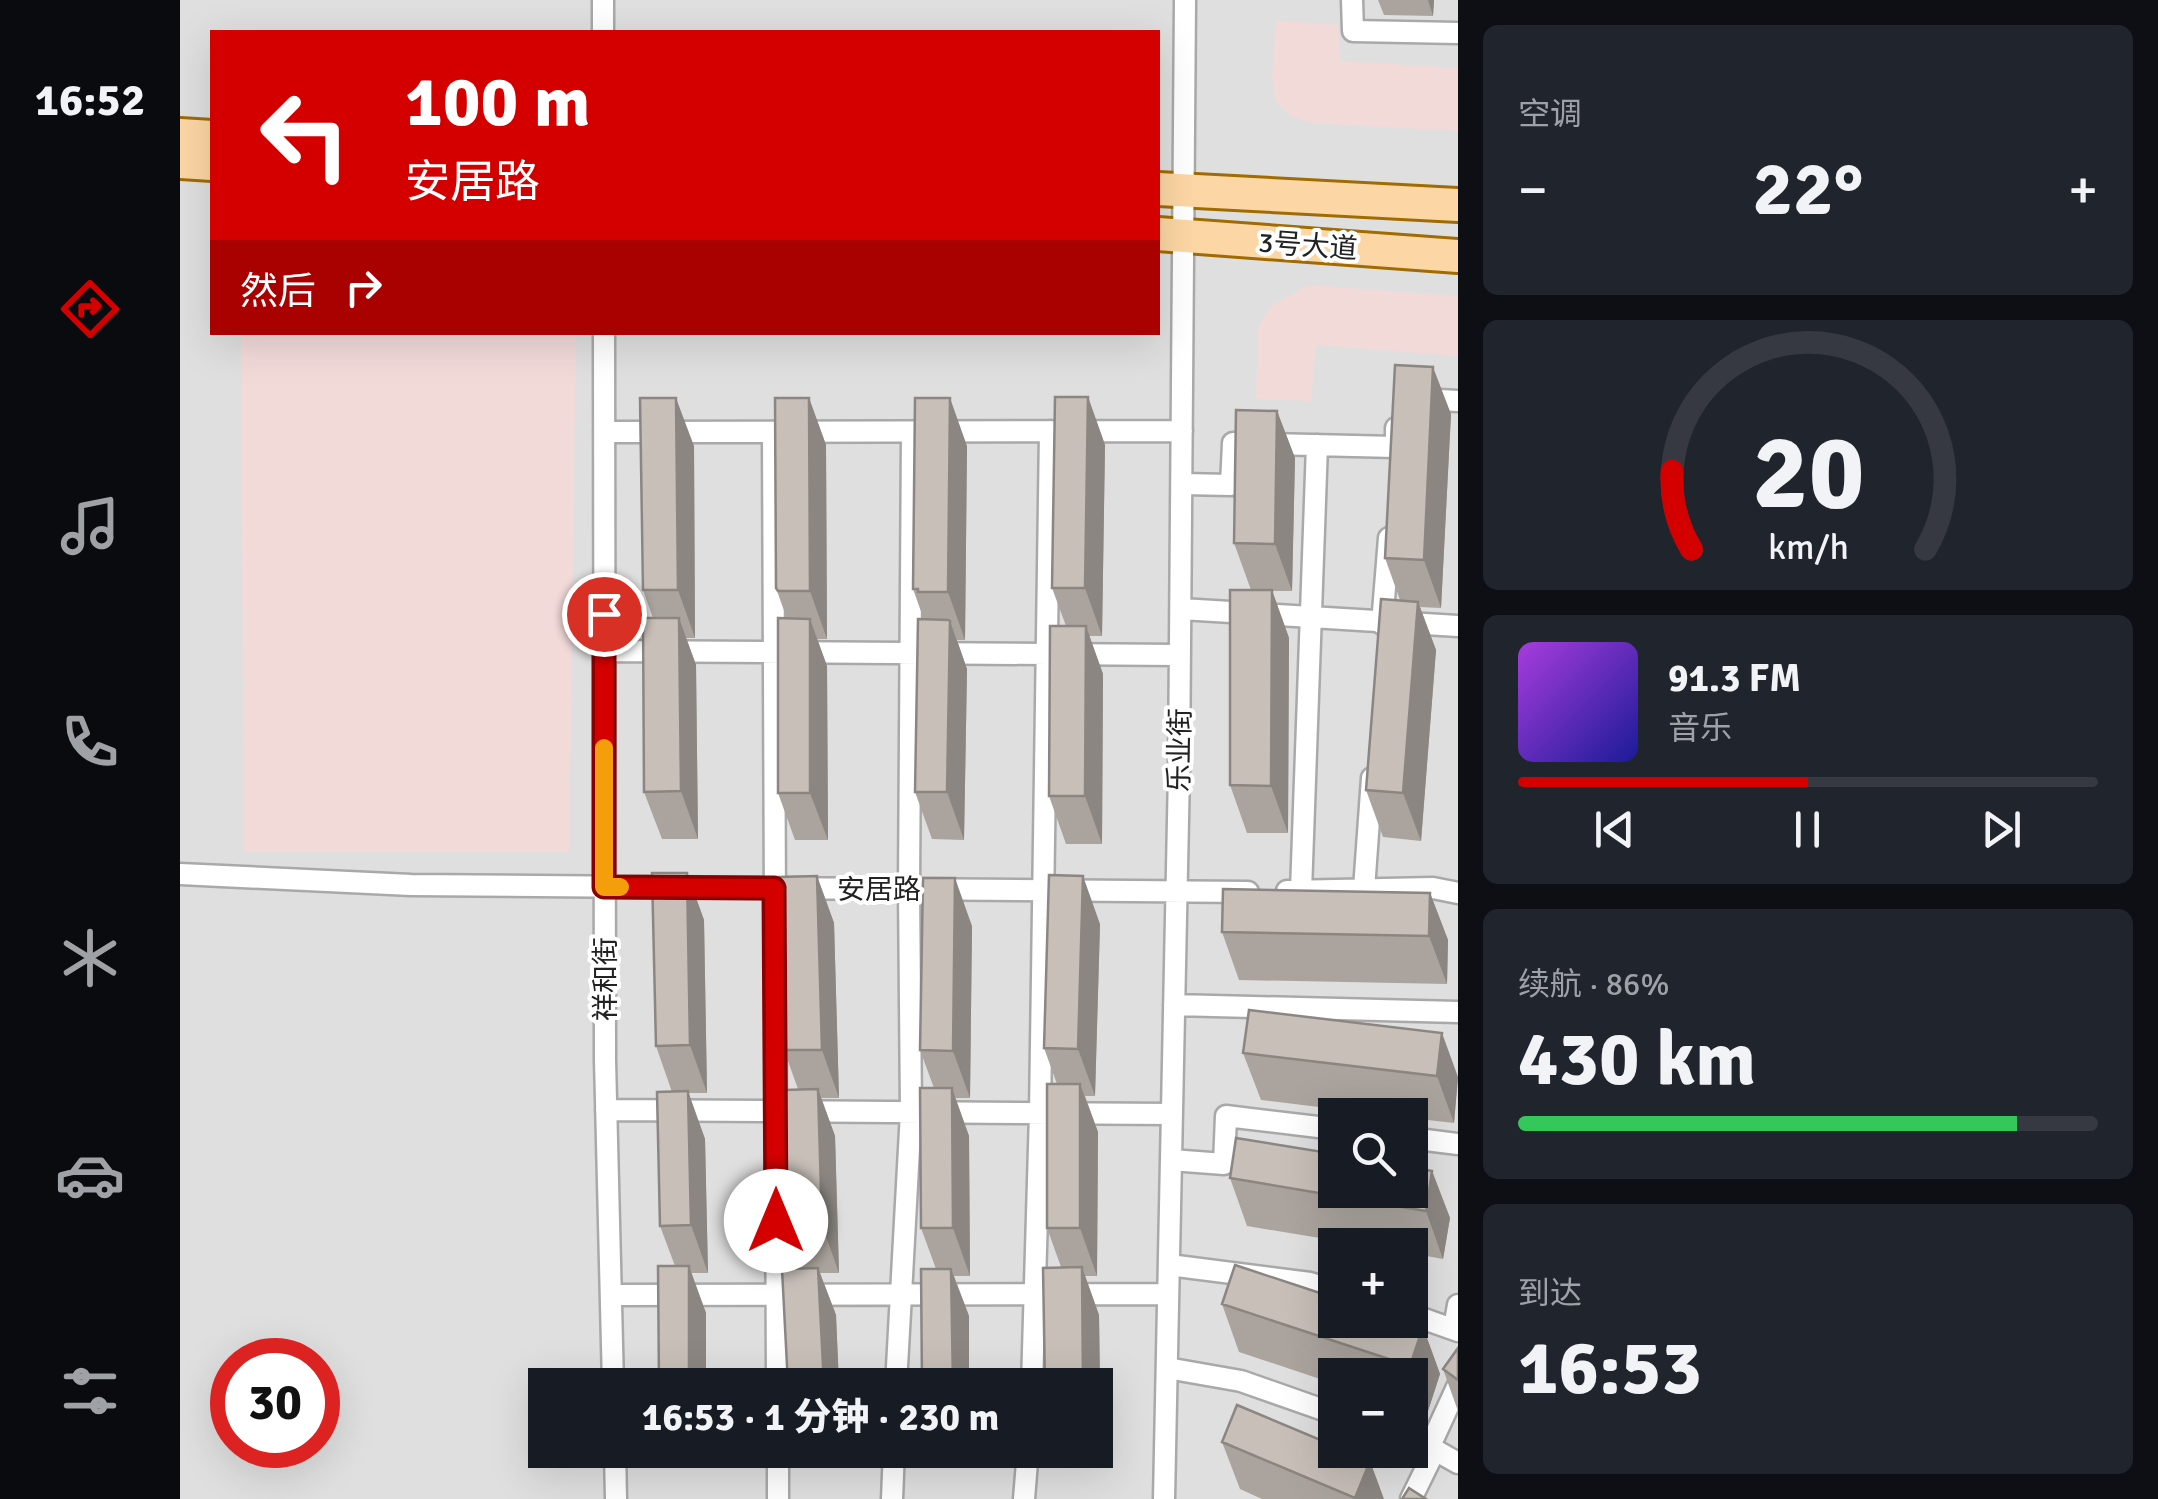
<!DOCTYPE html>
<html lang="zh">
<meta charset="utf-8">
<style>
:root{--surface:#171b24;--page:#20242c;--text:#f1f3f6;--muted:#9ea1a6;--line:#363941;--accent:#d40000}
body{margin:0;font-family:Signika,"Noto Sans SC",sans-serif;background:var(--page);color:var(--text);height:100vh;display:flex;flex-direction:column;font-size:38px;white-space:nowrap}
*{box-sizing:border-box;margin:0}
p{font-size:32px;color:var(--muted)}
.icon{flex:none;width:55px;height:55px;fill:none;stroke:currentColor;stroke-width:2;stroke-linecap:round;stroke-linejoin:round}
.map{position:relative;flex:1;overflow:hidden}
.sheet{display:flex;flex-direction:column;gap:25px;padding:25px;background:#0d0f14;width:700px}
.sheet>*{flex:none}
.guide{position:absolute;left:30px;top:30px;width:950px;height:305px;border-radius:0px;box-shadow:0 10px 40px #0002;background:#d40000;color:#fff;overflow:hidden}
.buttons{position:absolute;left:1138px;top:1098px;display:grid;gap:20px}
.buttons a{display:grid;place-items:center;width:110px;height:110px;border-radius:0px;background:var(--surface);box-shadow:0 10px 40px #0002;font-size:50px}
.speed{position:absolute;left:30px;top:1338px;display:flex;gap:20px;font-size:50px;font-weight:700;text-align:center}
.speed>*{display:grid;place-content:center;width:130px;height:130px;border-radius:50%;background:var(--surface);box-shadow:0 10px 40px #0002;line-height:1}
.speed .limit{border:15px solid #d22;background:#fff;color:#111}
.pin{position:absolute;display:grid;place-items:center;width:85px;height:85px;color:#fff;margin:-42px;border:5px solid #fff;border-radius:50%;box-shadow:0 2px 10px #0007}
.me{position:absolute;width:110px;margin:-55px;rotate:0deg;stroke-linejoin:round;filter:drop-shadow(0 0 8px #0008)}
.turn{display:flex;align-items:center;gap:35px;height:210px;padding:0 30px;font-size:45px}
.turn .icon{width:130px;height:130px;stroke-width:2.5}
.turn b{display:block;font-size:70px;line-height:85px}
.then{display:flex;align-items:center;height:95px;padding:0 30px;background:#0003;gap:20px;font-size:38px}
.big{font-size:75px;font-weight:800;line-height:1.1}
.sheet .card{flex:1;display:flex;flex-direction:column;justify-content:center;gap:15px;min-width:0;padding:0 35px;border-radius:15px;background:var(--page)}
.sheet .dial{align-items:center;gap:0}
.dial svg{height:260px;overflow:visible;fill:none;stroke:var(--line);stroke-width:7;stroke-linecap:round;text-anchor:middle}
.dial text{fill:var(--text);stroke:none}
.song{display:flex;align-items:center;gap:30px}
.cover{width:120px;height:120px;border-radius:15px;background:linear-gradient(135deg,hsl(280 70% 55%),hsl(240 70% 35%))}
.played{height:10px;border-radius:5px;background:linear-gradient(90deg,var(--accent) 50%,var(--line) 50%)}
.keys{display:flex;justify-content:space-around;direction:ltr}
.heat{display:flex;justify-content:space-between;align-items:center;font-size:55px;direction:ltr}
.charge{height:15px;border-radius:8px;background:linear-gradient(90deg,#34c759 86%,var(--line) 0)}
.trip{position:absolute;left:348px;top:1368px;width:585px;height:100px;border-radius:0px;background:var(--surface);box-shadow:0 10px 40px #0002;font-weight:800;line-height:100px;text-align:center}
main{display:flex;flex:1;min-height:0}
.tabs{display:flex;flex-direction:column;width:180px;justify-content:space-around;align-items:center;background:#090b0e;color:var(--muted)}
.tabs .icon{width:70px;height:70px}
.tabs .active{color:var(--accent)}
.tabs b{font-size:45px;color:var(--text)}
.map>svg:first-child{display:block}
</style>
<main>
<nav class="tabs">
<b>16:52</b>
<svg class="icon active" aria-label="directions" viewBox="0 0 24 24"><path d="M12 3l9 9-9 9-9-9zM9 14v-3h6M13 9l2 2-2 2"/></svg>
<svg class="icon" aria-label="music" viewBox="0 0 24 24"><path d="M9 18V5l10-2v13"/><circle cx="6" cy="18" r="3"/><circle cx="16" cy="16" r="3"/></svg>
<svg class="icon" aria-label="phone" viewBox="0 0 24 24"><path d="M5 4h4l2 5-3 2q2 4 5 5l2-3 5 2v4C11 20 4 13 5 4z"/></svg>
<svg class="icon" aria-label="climate" viewBox="0 0 24 24"><path d="M12 3v18M4 7l16 10M4 17L20 7"/></svg>
<svg class="icon" aria-label="car" viewBox="0 0 24 24"><path d="M5 17H2v-5l4-1 3-4h7l3 4 3 1v5h-3M9 17h6M6 11h13"/><circle cx="7" cy="17" r="2"/><circle cx="17" cy="17" r="2"/></svg>
<svg class="icon" aria-label="filters" viewBox="0 0 24 24"><path d="M4 7h16M4 17h16"/><circle cx="9" cy="7" r="2"/><circle cx="15" cy="17" r="2"/></svg>
</nav>
<div class="map">
<svg width="1278" height="1499" viewBox="0 0 1278 1499">
<rect width="100%" height="100%" fill="#f2efe9"/>
<path fill="#e0dfdf" fill-rule="evenodd" d="M0,0H1278V1499H0ZM32,32H978V332H32ZM1155,1115H1230V1190H1155ZM1155,1245H1230V1320H1155ZM52,1360H138V1445H52ZM1155,1375H1230V1450H1155ZM365,1385H915V1450H365Z"/>
<path fill="#f2dad9" d="M1096,21L1158,25L1160,61L1278,68V131L1130,123L1109,115L1095,99L1092,78Z
M1129,285L1278,296V356L1136,345L1131,401L1076,399L1078,328L1091,306Z
M61,333H396L389,852H64Z"/>
<g fill="none" stroke-linecap="round" stroke-linejoin="round">
<defs>
<path id="minor" d="M1172,0L1173,31L1278,33
M423,32V0
M424,332L425,1060L433,1385
M1241,399L1278,401
M424,432L1002,431
M593,432L597,1385
M1002,484L1051,485L1053,443L1216,447V428
M1001,609L1278,626
M1202,624L1209,538
M424,651L1000,655
M0,874L231,885L1068,892
M1184,889L1192,778
M1107,891L1253,888L1278,893
M1121,891L1137,445
M994,1005L1278,1012
M426,1110L992,1114
M1230,1138L1278,1144
M991,1160L1044,1164L1046,1116L1155,1129
M989,1265L1130,1283L1155,1291
M431,1295L988,1294
M1230,1314L1278,1331
M1274,1328L1278,1305
M987,1368L1061,1381L1155,1414
M716,1385L731,1112L729,889L732,432
M852,1385L860,1113L870,431
M1230,1441L1255,1450L1278,1463
M1249,1448L1278,1385
M435,1450L436,1499
M598,1450V1499
M712,1499L714,1450
M844,1499L848,1450
M984,1499L999,771L1005,0
M1231,1499L1255,1450"/>
<path id="primary" d="M0,135L32,137
M0,162L32,164
M978,189L1278,205
M978,234L1278,256"/>
</defs>
<use href="#minor" stroke="#a9a9a9" stroke-width="25"/>
<use href="#primary" stroke="#a06b00" stroke-width="38"/>
<use href="#minor" stroke="#fff" stroke-width="20"/>
<use href="#primary" stroke="#fcd6a4" stroke-width="32"/>
</g>
<path fill="#aba49e" d="M1198,0H1254L1253,16L1204,15Z
M908,397L925,445L922,636H909L923,674L922,844H886L869,796L886,626L872,588Z
M629,398L646,445L647,639H637L647,666L648,840H615L598,793L607,619L596,588Z
M1097,411L1115,458L1112,591H1092L1109,638L1108,833H1067L1050,785L1071,590L1054,543Z
M1271,414L1261,608L1240,607L1256,650L1241,841L1203,837L1186,790L1220,600L1205,558Z
M514,446L515,638H506L516,665L518,839H482L464,792L473,618L463,590Z
M787,446L785,640H777L787,669L784,840L752,839L735,792L744,620L733,589Z
M507,873L524,920L527,1093H508L525,1139L528,1273H511L526,1313V1385H479L495,1266L480,1226L492,1092L476,1046Z
M637,876L654,923L659,1098H641L655,1136L659,1273H640L656,1315L659,1385H608L623,1268L608,1226L618,1089L604,1050Z
M1250,893L1268,940L1267,984L1059,980L1042,932Z
M920,924L915,1096H905L918,1132L917,1276H905L919,1315L921,1456L883,1457L880,1450H915V1385L881,1267L867,1228L877,1084L864,1048Z
M792,926L790,1098H775L789,1136L790,1276H774L789,1316L756,1269L741,1228L754,1088L740,1050Z
M1063,1053L1278,1077L1274,1123L1230,1118V1115H1204L1081,1100Z
M1252,1171L1270,1218L1263,1259L1230,1253V1245H1182L1067,1226L1050,1178Z
M1042,1304L1243,1327L1260,1374L1247,1414L1230,1408V1375H1155V1384L1059,1352Z
M1278,1348V1411L1263,1369Z
M1042,1442L1204,1499H1082L1060,1489Z
M495,1450H527V1454L497,1455Z
M625,1450H662V1453L626,1455Z
M757,1450H790V1458H760Z"/>
<path fill="#8b8681" d="M1248,0H1254L1253,16Z
M1253,367L1271,414L1261,608L1244,560Z
M908,397L925,445L922,636L905,588Z
M496,398L514,446L515,638L498,590Z
M629,398L646,445L647,639L630,591Z
M770,398L787,446L785,640L768,592Z
M1097,411L1115,458L1112,591L1095,544Z
M1092,590L1109,638L1108,833L1091,786Z
M1238,602L1256,650L1241,841L1223,793Z
M499,618L516,665L518,839L501,791Z
M630,619L647,666L648,840L630,793Z
M770,621L787,669L784,840L767,792Z
M906,626L923,674L922,844L905,796Z
M507,873L524,920L527,1093L510,1045Z
M637,876L654,923L659,1098L642,1050Z
M903,876L920,924L915,1096L898,1049Z
M775,878L792,926L790,1098L773,1051Z
M1250,893L1268,940L1267,984L1249,936Z
M1262,1033L1278,1077L1274,1123L1257,1076Z
M900,1084L918,1132L917,1276L900,1228Z
M772,1088L789,1136L790,1276L773,1228Z
M638,1089L655,1136L659,1273L642,1225Z
M508,1091L525,1139L528,1273L511,1225Z
M1252,1171L1270,1218L1263,1259L1246,1211Z
M509,1266L526,1313V1385H509Z
M902,1267L919,1315L921,1456L915,1440V1385H903Z
M638,1268L656,1315L659,1385H644Z
M771,1269L789,1316V1385H773Z
M1243,1327L1260,1374L1247,1414L1230,1366Z
M1190,1461L1204,1499H1175V1498Z"/>
<path fill="#c7bfb8" stroke="#8b8681" stroke-width="2.5" d="M1215,365L1253,367L1244,560L1205,558Z
M875,397H908L905,588H872Z
M460,398H496L498,590H463Z
M595,398H629L630,591H598L596,588Z
M735,398H770L768,592H738V589H733Z
M1056,410L1097,411L1095,544L1054,543Z
M1050,590H1092L1091,786L1050,785Z
M1201,599L1238,602L1223,793L1186,790Z
M463,618H499L501,791L464,792Z
M598,618L630,619V793H598Z
M738,619L768,620L770,621L767,792H735Z
M870,626H906L905,796H869Z
M472,873H507L510,1045L476,1046Z
M869,875L903,876L898,1049L864,1048Z
M637,876L642,1050H604L599,877Z
M743,878H775L773,1051L740,1050Z
M1043,889L1250,893L1249,936L1042,932Z
M1069,1010L1262,1033L1257,1076L1063,1053Z
M867,1084H900V1228H867Z
M740,1088H772L773,1228H741Z
M638,1089L642,1225L608,1226L604,1090Z
M508,1091L511,1225L480,1226L477,1092Z
M1056,1138L1155,1154V1190H1230V1167L1252,1171L1246,1211L1050,1178Z
M1055,1265L1155,1298V1320H1223L1243,1327L1230,1366L1042,1304Z
M478,1266H509V1385H479Z
M902,1267L903,1385H865L863,1268Z
M638,1268L644,1385H608L602,1269Z
M741,1269H771L773,1385H742Z
M1278,1348V1380L1263,1369Z
M1057,1405L1155,1446V1450H1163L1190,1461L1175,1498L1042,1442Z
M1229,1488L1246,1499H1222Z"/>
<g fill="none" stroke-linecap="round" stroke-linejoin="round">
<defs>
<path id="route" d="M424,614V887L594,888L596,1221"/>
</defs>
<use href="#route" stroke="#8a0000" stroke-width="25"/>
<use href="#route" stroke="#d40000" stroke-width="18"/>
<path stroke="#f59e0b" stroke-width="18" d="M424,748V887H440"/>
</g>
<g text-anchor="middle" stroke-width="8" stroke-linejoin="round" paint-order="stroke">
<g font-size="28" fill="#222" stroke="#fff">
<text transform="translate(1128 245) rotate(4)" y="10">3号大道</text>
<text transform="translate(999 750) rotate(-89)" y="10">乐业街</text>
<text x="699" y="899">安居路</text>
<text transform="translate(425 979) rotate(-90)" y="10">祥和街</text>
</g>
</g>
</svg>
<div class="buttons">
<a><svg class="icon" aria-label="search" viewBox="0 0 24 24"><circle cx="10" cy="10" r="6"/><path d="M15 15l6 6"/></svg></a>
<a>+</a>
<a>−</a>
</div>
<div class="speed"><div class="limit">30</div></div>
<div class="pin" style="left:424px;top:614px;background:#d93025"><svg class="icon" aria-label="arrive" viewBox="0 0 24 24"><path d="M6 21V4h12l-3 4 3 4H6"/></svg></div>
<svg class="me" style="left:596px;top:1221px" viewBox="-20 -20 40 40"><circle r="19" fill="#fff"/><path d="M0-13L10 11 0 6-10 11z" fill="#d40000"/></svg>
<div class="trip">16:53 · 1 分钟 · 230 m</div>
<div class="guide">
<div class="turn"><svg class="icon" aria-label="left" viewBox="0 0 24 24"><path d="M17 20v-9H6M10 6l-5 5 5 5"/></svg><div><b>100 m</b>安居路</div></div>
<div class="then">然后<svg class="icon" aria-label="right" viewBox="0 0 24 24"><path d="M7 20v-9h11M14 6l5 5-5 5"/></svg></div>
</div>
</div>
<section class="sheet">
<div class="card"><p>空调</p>
<div class="heat"><a>−</a><b class="big">22°</b><a>+</a></div>
</div>
<div class="card dial"><svg viewBox="0 0 100 80">
<path d="M14 69A42 42 0 1 1 86 69"/>
<path d="M14 69A42 42 0 0 1 8 45" stroke="#d40000"/>
<text x="50" y="56" font-size="32" font-weight="700">20</text>
<text x="50" y="72" font-size="11">km/h</text>
</svg></div>
<div class="card">
<div class="song"><i class="cover"></i><div><b>91.3 FM</b><p>音乐</p></div></div>
<div class="played"></div>
<div class="keys"><svg class="icon" aria-label="previous" viewBox="0 0 24 24"><path d="M18 5L8 12l10 7zM5 5v14"/></svg><svg class="icon" aria-label="pause" viewBox="0 0 24 24"><path d="M8 5v14M16 5v14"/></svg><svg class="icon" aria-label="next" viewBox="0 0 24 24"><path d="M6 5l10 7-10 7zM19 5v14"/></svg></div>
</div>
<div class="card"><p>续航 · 86%</p><b class="big">430 km</b><div class="charge"></div></div>
<div class="card"><p>到达</p><b class="big">16:53</b></div>
</section>
</main>
